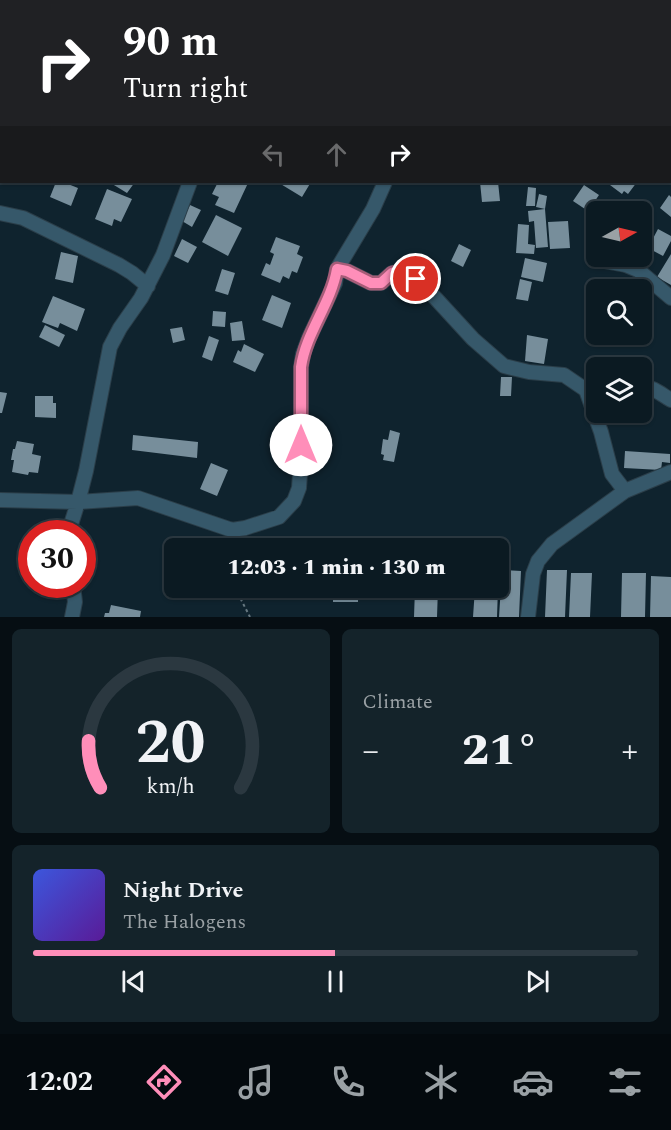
<!DOCTYPE html>
<meta charset="utf-8">
<style>
:root{--surface:#0b1a22;--page:#14232a;--text:#f1f3f6;--muted:#9aa1a5;--line:#2b3840;--accent:#ff8eb9}
body{margin:0;font-family:Spectral,serif;background:var(--page);color:var(--text);height:100vh;display:flex;flex-direction:column;font-size:22px;white-space:nowrap}
*{box-sizing:border-box;margin:0}
p{font-size:20px;color:var(--muted)}
.icon{flex:none;width:33px;height:33px;fill:none;stroke:currentColor;stroke-width:2;stroke-linecap:round;stroke-linejoin:round}
.map{position:relative;height:617px;overflow:hidden}
.panel{display:flex;flex-direction:column;gap:12px;padding:12px;background:#060e13;flex:1}
.panel>*{flex:none}
.top-card{position:absolute;left:0px;top:0px;width:672px;height:183px;box-shadow:0 2px 4px #0004,0 0 0 2px var(--line);background:#202124;color:#fff;overflow:hidden}
.needle{width:39px;rotate:82deg}
.controls{position:absolute;left:586px;top:201px;display:grid;gap:12px}
.controls a{display:grid;place-items:center;width:66px;height:66px;border-radius:9px;background:var(--surface);box-shadow:0 2px 4px #0004,0 0 0 2px var(--line);font-size:30px}
.speed{position:absolute;left:18px;top:520px;display:flex;gap:12px;font-size:30px;font-weight:700;text-align:center}
.speed>*{display:grid;place-content:center;width:78px;height:78px;border-radius:50%;background:var(--surface);box-shadow:0 2px 4px #0004,0 0 0 2px var(--line);line-height:1}
.speed .limit{border:9px solid #d22;background:#fff;color:#111}
.pin{position:absolute;display:grid;place-items:center;width:51px;height:51px;color:#fff;margin:-26px;border:3px solid #fff;border-radius:50%;box-shadow:0 2px 6px #0007}
.me{position:absolute;width:66px;margin:-33px;rotate:0deg;stroke-linejoin:round;filter:drop-shadow(0 0 4px #0008)}
.turn{display:flex;align-items:center;gap:21px;height:126px;padding:0 24px;font-size:27px}
.turn .icon{width:78px;height:78px;stroke-width:2.5}
.turn b{display:block;font-size:42px;line-height:51px}
.lanes{display:flex;align-items:center;height:57px;padding:0 24px;background:#0003;justify-content:center;gap:30px;direction:ltr}
.lanes .off{opacity:.35}
.big{font-size:45px;font-weight:800;line-height:1.1}
.panel .widget{flex:1;display:flex;flex-direction:column;justify-content:center;gap:9px;min-width:0;padding:0 21px;border-radius:9px;background:var(--page)}
.panel .dial{align-items:center;gap:0}
.dial svg{height:156px;overflow:visible;fill:none;stroke:var(--line);stroke-width:7;stroke-linecap:round;text-anchor:middle}
.dial text{fill:var(--text);stroke:none}
.song{display:flex;align-items:center;gap:18px}
.cover{width:72px;height:72px;border-radius:9px;background:linear-gradient(135deg,hsl(230 70% 55%),hsl(270 70% 35%))}
.played{height:6px;border-radius:3px;background:linear-gradient(90deg,var(--accent) 50%,var(--line) 50%)}
.keys{display:flex;justify-content:space-around;direction:ltr}
.heat{display:flex;justify-content:space-between;align-items:center;font-size:33px;direction:ltr}
.panel .tiles{flex:1;display:grid;gap:12px;grid-template-columns:1fr 1fr}
.widget:last-child{grid-column:span 2}
.trip{position:absolute;left:164px;top:538px;width:345px;height:60px;border-radius:9px;background:var(--surface);box-shadow:0 2px 4px #0004,0 0 0 2px var(--line);font-weight:800;line-height:60px;text-align:center}
.dock{display:flex;height:96px;justify-content:space-around;align-items:center;background:#040a0e;color:var(--muted)}
.dock .icon{width:42px;height:42px}
.dock .active{color:var(--accent)}
.dock b{font-size:27px;color:var(--text)}
.map>svg:first-child{display:block}
</style>
<div class="map">
<svg width="671" height="617" viewBox="0 0 671 617">
<rect width="100%" height="100%" fill="#0f232e"/>
<path fill="#778e9b" d="M56,182H63L78,188L71,206L50,197Z
M109,182H135L127,193Z
M218,182L225,184L226,182H245L248,183L234,213L215,205L219,197L212,194Z
M280,182H311L302,197L279,183Z
M480,182H498L500,201L482,202Z
M612,182H637L628,194L624,191L622,194L610,185Z
M584,185L599,195L588,211L573,201Z
M528,187L536,188L535,206H526Z
M107,189L132,199L121,222L114,219L112,226L95,219Z
M539,194L547,196L545,209L536,207Z
M669,195L671,197V217L660,208Z
M190,205L201,210L192,227L182,221Z
M545,209L548,247L536,248L534,221L529,222L528,211Z
M216,215L242,228L228,256L202,242Z
M568,221L570,248L550,249L548,222Z
M518,224L529,225L528,244L535,245L534,254L516,253Z
M658,229L671,236V241L663,256L648,248Z
M276,237L300,246L297,254L303,257L297,273L292,271L289,279L283,276L280,283L261,275L266,263L270,265L274,254L270,252Z
M182,239L197,247L188,263L174,256Z
M459,244L471,250L463,267L451,261Z
M61,252L78,256L73,283L55,279Z
M671,254V285L657,277Z
M525,258L547,263L543,282L521,277Z
M222,269L235,273L228,295L215,291Z
M520,279L532,282L528,301L516,299Z
M272,295L291,303L282,328L262,320Z
M53,296L85,309L77,331L60,323L58,328L42,322Z
M213,311L226,312L225,327L212,326Z
M242,321L245,340L232,341L230,323Z
M45,325L65,335L59,347L39,337Z
M182,327L185,340L173,343L170,329Z
M527,335L548,339L544,364L525,361Z
M209,336L219,340L212,361L202,357Z
M244,344L264,354L255,372L233,362L238,350L241,352Z
M501,377H512L511,396H500Z
M0,392L7,393L2,413H0Z
M35,396H53V403H56V418L35,417Z
M390,430L400,433L394,462L383,460L384,455L381,454L383,439L388,440Z
M133,435L198,442L197,458L132,450Z
M17,441L34,444L32,454L41,456L38,473L29,472L28,475L12,472L14,460H11L13,449H15Z
M625,451L670,454V463L662,462L661,470L624,468Z
M211,463L228,470L217,496L200,489Z
M502,570L521,571L519,617H499Z
M547,570H567L565,617H545Z
M571,573H592L590,617H569Z
M622,573H646L645,617H621Z
M651,576L671,577V617H650Z
M333,588H358V602H333Z
M415,588H438L437,617H414Z
M475,588H498L497,617H473Z
M111,605L141,611L140,617H104L105,613H109Z"/>
<g fill="none" stroke-linecap="round" stroke-linejoin="round">
<defs>
<path id="minor" d="M72,2L73,0
M299,2L301,0
M492,2L494,0
M670,56L671,55
M0,65L2,66
M0,129L2,126
M0,213L23,218L119,265L132,273L148,286
M593,259L626,265L638,270L671,298
M337,269L347,271L371,283H381L392,273L401,271L416,279L428,290L473,339L504,366L529,372L564,375L586,390L597,392
M642,387C653,386 662,395 671,400
M586,390L601,432L612,474L625,491
M0,500L78,502L138,498L232,530L245,528L279,517L294,501L299,488L301,459V367L303,354L309,338L335,283L337,269L373,209L385,182
M68,534L78,502L86,471L110,347L120,328L141,298L163,255L190,182
M72,617L75,602L73,585
M528,617L533,574L538,561L552,544L625,491L671,472"/>
</defs>
<use href="#minor" stroke="#2b3e49" stroke-width="16"/>
<path stroke="#677881" stroke-width="2" stroke-dasharray="3 3" stroke-linecap="butt" d="M0,174L2,173
M217,540L220,549
M235,588L250,617"/>
<use href="#minor" stroke="#36586a" stroke-width="14"/>
</g>
<g fill="none" stroke-linecap="round" stroke-linejoin="round">
<defs>
<path id="route" d="M301,445V367C306,332 331,304 337,269L347,271L371,283H381L392,273L401,271L416,279"/>
</defs>
<use href="#route" stroke="#a65c78" stroke-width="15"/>
<use href="#route" stroke="#ff8eb9" stroke-width="10"/>
</g>
</svg>
<div class="controls">
<a><svg class="needle" viewBox="-14 -14 28 28"><path d="M0-13l5 13h-10z" fill="#e53935"/><path d="M0 13l5-13h-10z" fill="#9aa1a5"/></svg></a>
<a><svg class="icon" aria-label="search" viewBox="0 0 24 24"><circle cx="10" cy="10" r="6"/><path d="M15 15l6 6"/></svg></a>
<a><svg class="icon" aria-label="layers" viewBox="0 0 24 24"><path d="M12 4l9 5-9 5-9-5zM3 14l9 5 9-5"/></svg></a>
</div>
<div class="speed"><div class="limit">30</div></div>
<div class="pin" style="left:416px;top:279px;background:#d93025"><svg class="icon" aria-label="arrive" viewBox="0 0 24 24"><path d="M6 21V4h12l-3 4 3 4H6"/></svg></div>
<svg class="me" style="left:301px;top:445px" viewBox="-20 -20 40 40"><circle r="19" fill="#fff"/><path d="M0-13L10 11 0 6-10 11z" fill="#ff8eb9"/></svg>
<div class="trip">12:03 · 1 min · 130 m</div>
<div class="top-card">
<div class="turn"><svg class="icon" aria-label="right" viewBox="0 0 24 24"><path d="M7 20v-9h11M14 6l5 5-5 5"/></svg><div><b>90 m</b>Turn right</div></div>
<div class="lanes"><svg class="icon off" aria-label="left" viewBox="0 0 24 24"><path d="M17 20v-9H6M10 6l-5 5 5 5"/></svg><svg class="icon off" aria-label="ahead" viewBox="0 0 24 24"><path d="M12 20V5M6 11l6-6 6 6"/></svg><svg class="icon" aria-label="right" viewBox="0 0 24 24"><path d="M7 20v-9h11M14 6l5 5-5 5"/></svg></div>
</div>
</div>
<section class="panel">
<div class="tiles">
<div class="widget dial"><svg viewBox="0 0 100 80">
<path d="M14 69A42 42 0 1 1 86 69"/>
<path d="M14 69A42 42 0 0 1 8 45" stroke="#ff8eb9"/>
<text x="50" y="56" font-size="32" font-weight="700">20</text>
<text x="50" y="72" font-size="11">km/h</text>
</svg></div>
<div class="widget"><p>Climate</p>
<div class="heat"><a>−</a><b class="big">21°</b><a>+</a></div>
</div>
<div class="widget">
<div class="song"><i class="cover"></i><div><b>Night Drive</b><p>The Halogens</p></div></div>
<div class="played"></div>
<div class="keys"><svg class="icon" aria-label="previous" viewBox="0 0 24 24"><path d="M18 5L8 12l10 7zM5 5v14"/></svg><svg class="icon" aria-label="pause" viewBox="0 0 24 24"><path d="M8 5v14M16 5v14"/></svg><svg class="icon" aria-label="next" viewBox="0 0 24 24"><path d="M6 5l10 7-10 7zM19 5v14"/></svg></div>
</div>
</div>
</section>
<nav class="dock">
<b>12:02</b>
<svg class="icon active" aria-label="directions" viewBox="0 0 24 24"><path d="M12 3l9 9-9 9-9-9zM9 14v-3h6M13 9l2 2-2 2"/></svg>
<svg class="icon" aria-label="music" viewBox="0 0 24 24"><path d="M9 18V5l10-2v13"/><circle cx="6" cy="18" r="3"/><circle cx="16" cy="16" r="3"/></svg>
<svg class="icon" aria-label="phone" viewBox="0 0 24 24"><path d="M5 4h4l2 5-3 2q2 4 5 5l2-3 5 2v4C11 20 4 13 5 4z"/></svg>
<svg class="icon" aria-label="climate" viewBox="0 0 24 24"><path d="M12 3v18M4 7l16 10M4 17L20 7"/></svg>
<svg class="icon" aria-label="car" viewBox="0 0 24 24"><path d="M5 17H2v-5l4-1 3-4h7l3 4 3 1v5h-3M9 17h6M6 11h13"/><circle cx="7" cy="17" r="2"/><circle cx="17" cy="17" r="2"/></svg>
<svg class="icon" aria-label="filters" viewBox="0 0 24 24"><path d="M4 7h16M4 17h16"/><circle cx="9" cy="7" r="2"/><circle cx="15" cy="17" r="2"/></svg>
</nav>
